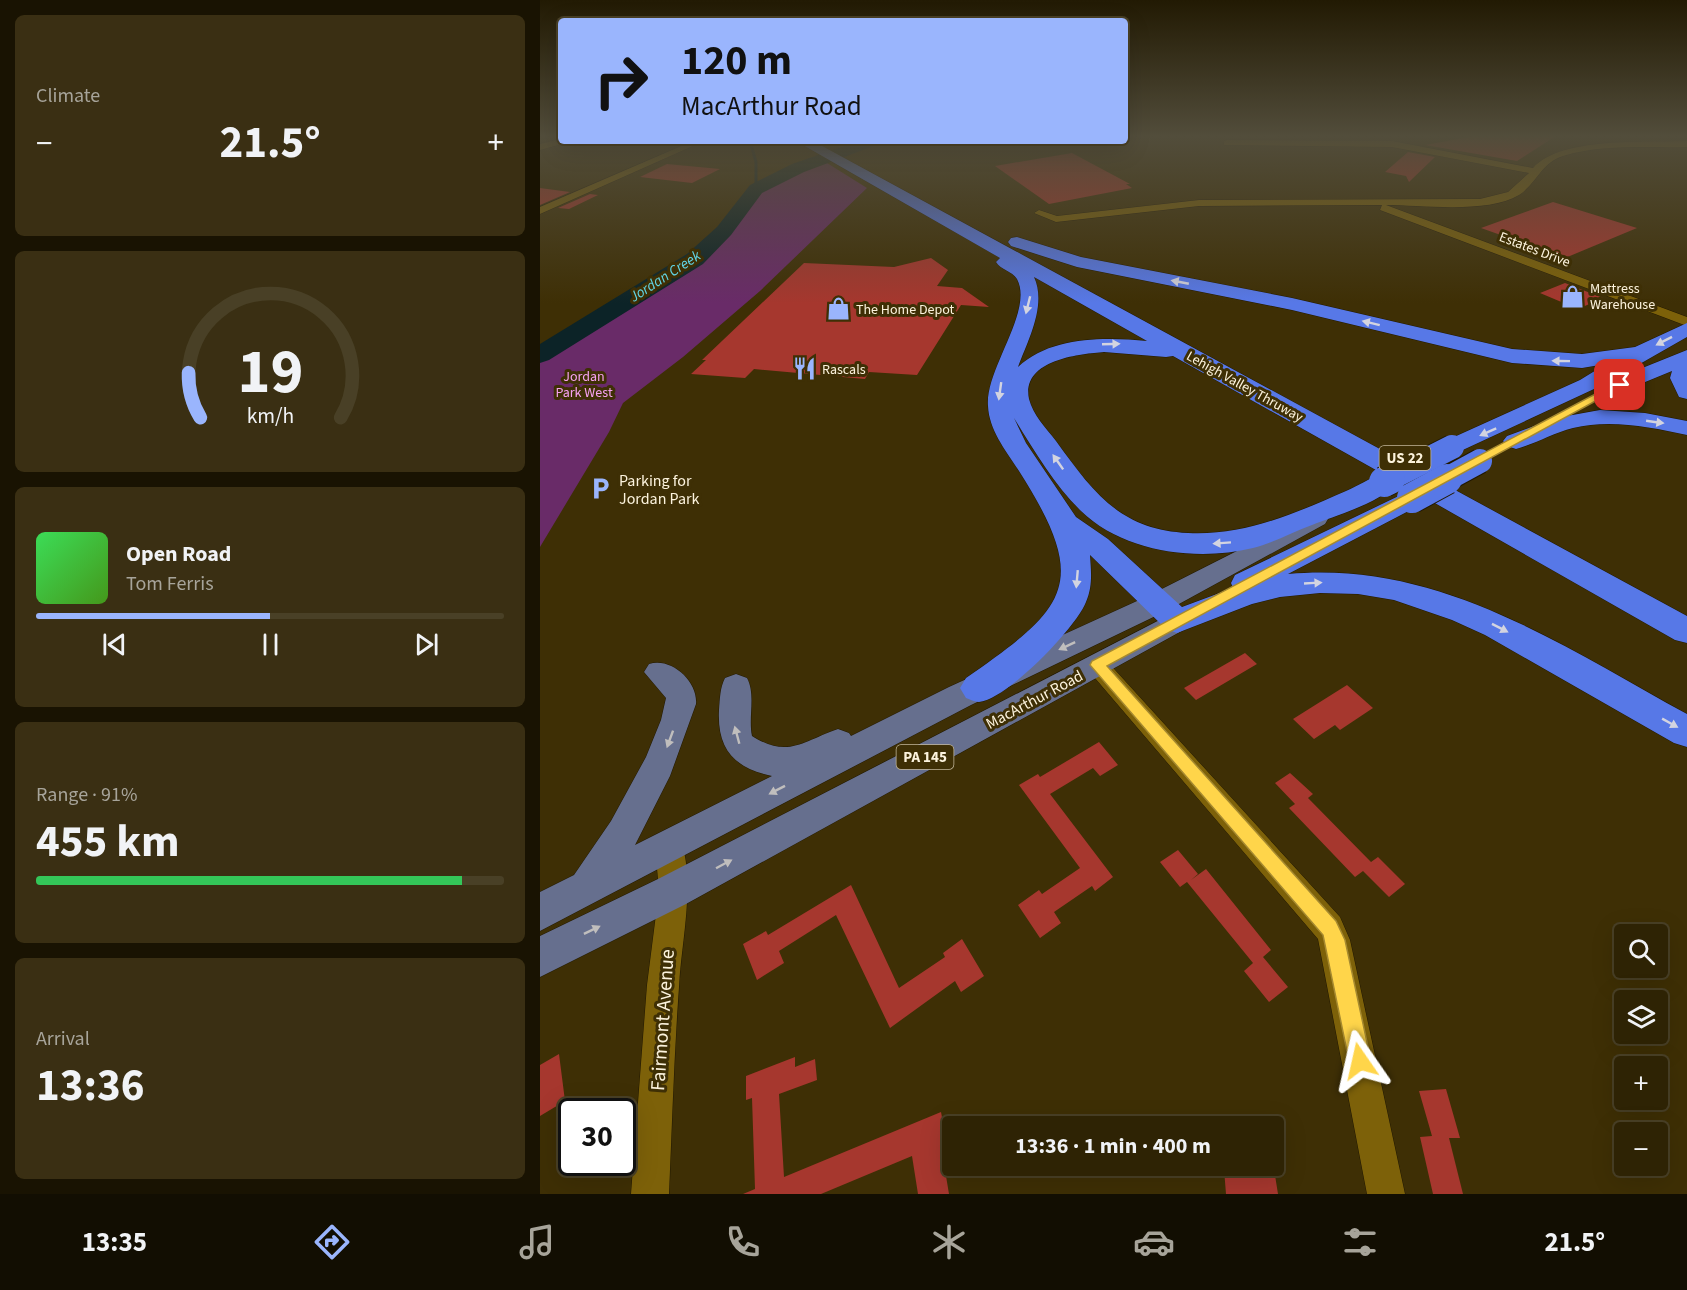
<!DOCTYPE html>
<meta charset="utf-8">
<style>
:root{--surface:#2e2304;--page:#3a2f13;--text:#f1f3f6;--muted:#a7a49a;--line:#494026;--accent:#9ab5fd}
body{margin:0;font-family:"Source Sans 3",sans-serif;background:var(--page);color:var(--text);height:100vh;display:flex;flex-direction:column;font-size:22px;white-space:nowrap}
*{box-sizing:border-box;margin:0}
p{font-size:20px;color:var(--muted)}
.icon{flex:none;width:33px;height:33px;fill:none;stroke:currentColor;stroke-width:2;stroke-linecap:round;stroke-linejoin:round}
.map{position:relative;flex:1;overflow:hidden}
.sheet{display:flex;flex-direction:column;gap:15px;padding:15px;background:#191302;width:540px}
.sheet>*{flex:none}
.hud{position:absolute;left:18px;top:18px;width:570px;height:126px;border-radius:6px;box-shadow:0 6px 24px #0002,0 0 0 2px var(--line);background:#9ab5fd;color:#111;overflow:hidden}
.tools{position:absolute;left:1074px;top:924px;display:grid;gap:12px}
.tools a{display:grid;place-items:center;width:54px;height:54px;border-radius:6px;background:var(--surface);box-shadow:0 6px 24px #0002,0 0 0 2px var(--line);font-size:30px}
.speed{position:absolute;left:18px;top:1098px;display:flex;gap:12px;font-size:30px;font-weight:700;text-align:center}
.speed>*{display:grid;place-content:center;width:78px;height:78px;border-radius:50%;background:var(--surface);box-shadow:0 6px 24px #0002,0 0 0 2px var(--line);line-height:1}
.speed .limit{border:3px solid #111;border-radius:9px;background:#fff;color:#111}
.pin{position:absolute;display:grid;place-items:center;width:51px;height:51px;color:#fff;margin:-26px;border-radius:12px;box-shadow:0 3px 9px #0006}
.me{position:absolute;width:66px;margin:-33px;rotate:349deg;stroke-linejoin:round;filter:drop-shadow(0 0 4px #0008)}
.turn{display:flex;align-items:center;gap:21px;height:126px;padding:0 24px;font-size:27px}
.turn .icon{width:78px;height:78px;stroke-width:2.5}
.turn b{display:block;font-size:42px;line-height:51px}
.big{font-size:45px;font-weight:700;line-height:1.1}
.sheet .tile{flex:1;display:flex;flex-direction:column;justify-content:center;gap:9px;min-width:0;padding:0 21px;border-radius:9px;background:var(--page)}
.sheet .dial{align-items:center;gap:0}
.dial svg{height:156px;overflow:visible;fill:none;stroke:var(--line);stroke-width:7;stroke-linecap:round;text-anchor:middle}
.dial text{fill:var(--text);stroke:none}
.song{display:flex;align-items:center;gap:18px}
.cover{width:72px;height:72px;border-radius:9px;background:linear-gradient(135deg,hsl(130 70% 55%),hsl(100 70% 35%))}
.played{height:6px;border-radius:3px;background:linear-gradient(90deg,var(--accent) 50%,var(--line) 50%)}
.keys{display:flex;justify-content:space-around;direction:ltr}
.heat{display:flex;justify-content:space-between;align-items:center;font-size:33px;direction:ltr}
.charge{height:9px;border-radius:4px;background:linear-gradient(90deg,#34c759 91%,var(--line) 0)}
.trip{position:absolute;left:402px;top:1116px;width:342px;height:60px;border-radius:6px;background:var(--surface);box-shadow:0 6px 24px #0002,0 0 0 2px var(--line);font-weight:700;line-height:60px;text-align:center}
.tab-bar{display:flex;height:96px;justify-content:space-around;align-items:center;background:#120e02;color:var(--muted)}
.tab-bar .icon{width:42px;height:42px}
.tab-bar .selected{color:var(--accent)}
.tab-bar b{font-size:27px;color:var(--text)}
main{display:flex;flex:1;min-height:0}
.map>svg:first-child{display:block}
</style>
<main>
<section class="sheet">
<div class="tile"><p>Climate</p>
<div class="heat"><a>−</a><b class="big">21.5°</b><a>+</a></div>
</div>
<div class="tile dial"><svg viewBox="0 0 100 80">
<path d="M14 69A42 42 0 1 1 86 69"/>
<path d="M14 69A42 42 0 0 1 8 46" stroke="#9ab5fd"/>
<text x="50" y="56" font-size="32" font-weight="700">19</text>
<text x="50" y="72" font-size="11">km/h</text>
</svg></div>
<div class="tile">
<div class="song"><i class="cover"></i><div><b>Open Road</b><p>Tom Ferris</p></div></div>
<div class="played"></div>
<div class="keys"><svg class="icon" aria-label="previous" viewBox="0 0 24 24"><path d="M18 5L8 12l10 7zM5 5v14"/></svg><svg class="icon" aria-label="pause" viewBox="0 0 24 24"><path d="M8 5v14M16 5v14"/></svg><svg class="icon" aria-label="next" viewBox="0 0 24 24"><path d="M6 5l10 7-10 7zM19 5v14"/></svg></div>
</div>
<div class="tile"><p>Range · 91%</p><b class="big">455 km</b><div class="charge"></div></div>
<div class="tile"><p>Arrival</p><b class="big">13:36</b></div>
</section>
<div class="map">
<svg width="1147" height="1194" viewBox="0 0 1147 1194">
<rect width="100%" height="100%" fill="#3e2f05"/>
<path fill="#692b68" d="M287,163L327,188L220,291L143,357L83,403L69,432L0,547V361C49,322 110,300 159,260C183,241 197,213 221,193C239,178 266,170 287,163Z"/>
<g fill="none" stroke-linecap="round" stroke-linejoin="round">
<path stroke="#0c2327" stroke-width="3" d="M210,141L216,162V189"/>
<path fill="#0c2327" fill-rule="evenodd" d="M319,141H342L339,144L264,172L222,193L191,235L163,264L9,360L0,363V344L147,254L177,227L210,185L252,164Z"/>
</g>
<path fill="#a6372e" d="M934,136H1016L977,161L885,145Z
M868,152L895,157L869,182L866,176L845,172Z
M532,153L590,184H586L592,188L509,204L455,166Z
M127,164L180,169L152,183L100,177Z
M0,188L30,192L0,205Z
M50,194L58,195L29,209L18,208Z
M1013,202L1097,228L1025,258L941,228Z
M391,258L408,270L397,286L422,288L449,307L421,305L377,375L329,372L325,379L214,369L205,378L151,374L166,360H162L264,263L354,267Z
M1025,283L1063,298L1038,309L1000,293Z
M705,653L717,664L656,700L644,688Z
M807,685L833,708L800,730L795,725L774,739L753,719Z
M559,742L578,765L560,776L553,768L510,794L573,877L555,891L552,886L514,912L521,923L500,938L478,905L499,890L502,894L540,868L479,785L498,774L500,777Z
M750,773L773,794L768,798L831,862L838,857L865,884L849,897L823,871L815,877L749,808L755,804L735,783Z
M638,850L658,874L651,880L666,869L731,950L723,957L748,987L729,1002L704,971L713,963L647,882L640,887L620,862Z
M311,885L359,988L405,957L403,953L422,939L444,976L421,992L415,981L350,1028L296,915L239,951L244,963L217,980L203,944L226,931L228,935Z
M19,1054L25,1101L0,1116V1065Z
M255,1057V1067L275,1059L277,1080L239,1094L244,1177L401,1112L407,1143L401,1146L409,1194H378L372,1156L281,1194H203L215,1189L212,1098L206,1100V1076Z
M906,1089L920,1138H909L923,1194H893L880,1137L892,1136L879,1091Z
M684,1169H734L738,1194H686Z"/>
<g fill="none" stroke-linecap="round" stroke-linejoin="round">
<defs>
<path id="minor" d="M21,139V141H26L25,143L0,150V144Z
M687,140L852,141L993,168C1021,136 1107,143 1147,141V147C1107,148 1062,144 1023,156C1001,163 997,183 979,195C948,214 882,205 846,205L1147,317V326L840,210L842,205L659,206L516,222L494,213L499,210L517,216L659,200L940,199L968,192L989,173L852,147L684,145V141Z
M153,141H164L0,214V207Z
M557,656L565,659L800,917L810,940L865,1194H827L778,939L549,671L546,665L549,659Z
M129,832L139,836C157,878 141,942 139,987C134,1056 132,1125 129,1194H91L107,985L119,891L115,845L119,836Z"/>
<path id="major" d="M776,511L785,514L788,519L785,524L628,610L431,705L0,931V892L34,875L71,821L106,757L121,720L126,698L104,672L109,664C131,657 158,681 156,704L130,776L95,845L232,776C194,768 177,749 179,710C180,698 180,688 185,678L196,674L207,678C216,695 208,717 212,736C248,759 263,741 298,729L309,733L311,736L409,687L608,596Z
M637,611L647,614L651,621L647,628L146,904L0,977V936L120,878Z"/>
<path id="highway" d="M256,141H273L1147,616V643L1135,640L886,498L882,504L748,574C898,560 1021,645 1147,714V747L1134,743L945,635L912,620L854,600L818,594L780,593L740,597L712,604L637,633L626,629L550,555C551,571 553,586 546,602C536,628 466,700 439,702C435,702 429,699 426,698L420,688L426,678C528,607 551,584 479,471C466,451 449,430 448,406C445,369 494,311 477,279C472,271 461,270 456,262L460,258ZM494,277L607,341C565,337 511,336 478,367C488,340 507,305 494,277ZM564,352L626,357L633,356L843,474C829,478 818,486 806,491C756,513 704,536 648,533C580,530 553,492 516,441C506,428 493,415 489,399C481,360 539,354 564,352ZM474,418C493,449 515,486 541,511C583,552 657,562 713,548C733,543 753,532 772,525C794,516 844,502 857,482L871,490L695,575L691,583L693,588L642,607L568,539L536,517L486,443Z
M477,237L541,257L752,298L972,349L1042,354L1095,347L1147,323V337L1070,381L1147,350V399L1139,397L1130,378L1132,371L1076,394L1068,392L1064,387L1067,383L912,455L903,452L899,447L903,442L1040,380L1066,364L1042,368L972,363L752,310L537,267L471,246L468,242L471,238Z
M1060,410L1105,413L1147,421V435C1110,427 1070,419 1033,428C1013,433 995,444 976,449L967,446L963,441L967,436L1016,418Z"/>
</defs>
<use href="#minor" stroke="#211802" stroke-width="1"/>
<use href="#major" stroke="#211802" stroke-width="1"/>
<use href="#highway" stroke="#211802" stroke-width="1"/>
<use href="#minor" fill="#7d6109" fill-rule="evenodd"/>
<use href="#major" fill="#666f8e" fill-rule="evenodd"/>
<use href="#highway" fill="#5778e7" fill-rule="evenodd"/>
<defs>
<path id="highway-bridge-far1" d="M847,480L912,447
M905,480L940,461"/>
<path id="highway-bridge" d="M844,482L850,479
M872,498L907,479"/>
</defs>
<use href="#highway-bridge-far1" stroke="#211802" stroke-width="26" stroke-linecap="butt"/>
<use href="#highway-bridge" stroke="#211802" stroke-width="32" stroke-linecap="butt"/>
<use href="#highway-bridge-far1" stroke="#5778e7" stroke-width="24"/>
<use href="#highway-bridge" stroke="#5778e7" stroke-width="30"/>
</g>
<defs><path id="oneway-solid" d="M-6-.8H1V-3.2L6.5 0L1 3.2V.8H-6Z" transform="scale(1.5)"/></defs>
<g fill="#d3d4e0">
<use href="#oneway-solid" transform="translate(640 282) rotate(-169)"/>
<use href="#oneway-solid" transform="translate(488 305) rotate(104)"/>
<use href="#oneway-solid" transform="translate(831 323) rotate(-166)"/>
<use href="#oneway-solid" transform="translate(1124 341) rotate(153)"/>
<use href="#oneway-solid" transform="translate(571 344) rotate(-2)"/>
<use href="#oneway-solid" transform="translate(1021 361) rotate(-179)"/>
<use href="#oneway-solid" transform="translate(460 391) rotate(98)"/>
<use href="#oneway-solid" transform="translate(1115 422) rotate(8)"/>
<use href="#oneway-solid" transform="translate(948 432) rotate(156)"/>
<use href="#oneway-solid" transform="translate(518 462) rotate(-125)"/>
<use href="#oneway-solid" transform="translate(682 543) rotate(176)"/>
<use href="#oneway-solid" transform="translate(537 579) rotate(95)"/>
<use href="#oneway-solid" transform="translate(773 583) rotate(-3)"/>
<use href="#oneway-solid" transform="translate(960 628) rotate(27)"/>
<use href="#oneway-solid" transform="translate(1130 723) rotate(29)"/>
</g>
<g fill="#c0bebd">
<use href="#oneway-solid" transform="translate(527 646) rotate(155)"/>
<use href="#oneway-solid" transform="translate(197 735) rotate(-105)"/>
<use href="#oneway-solid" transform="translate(130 739) rotate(110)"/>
<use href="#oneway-solid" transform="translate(237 790) rotate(153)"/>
<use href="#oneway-solid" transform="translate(184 864) rotate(-28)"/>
<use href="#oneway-solid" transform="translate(52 930) rotate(-26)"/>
</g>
<linearGradient id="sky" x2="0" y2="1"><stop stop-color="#221a03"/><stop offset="0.45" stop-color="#524d3b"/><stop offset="1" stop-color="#524d3b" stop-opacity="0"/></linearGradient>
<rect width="1147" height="303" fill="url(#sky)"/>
<path fill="#ffd54a" stroke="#a68a30" stroke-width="1.5" d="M1076,383L1085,385L567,666L796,921L805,940L831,1061L827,1069L820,1072L812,1069L809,1061L783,935L550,665L552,661Z"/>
<defs>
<symbol id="shop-bare" viewBox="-9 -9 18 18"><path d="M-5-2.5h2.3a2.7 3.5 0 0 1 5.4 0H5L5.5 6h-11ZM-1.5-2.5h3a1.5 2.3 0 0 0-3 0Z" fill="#9ab5fd" stroke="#3e2f05" stroke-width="2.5" paint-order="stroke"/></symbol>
<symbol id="restaurant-bare" viewBox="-9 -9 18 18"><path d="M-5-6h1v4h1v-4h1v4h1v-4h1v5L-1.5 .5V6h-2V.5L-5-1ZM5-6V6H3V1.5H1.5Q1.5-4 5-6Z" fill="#9ab5fd" stroke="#3e2f05" stroke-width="2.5" paint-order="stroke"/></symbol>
<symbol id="parking-bare" viewBox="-9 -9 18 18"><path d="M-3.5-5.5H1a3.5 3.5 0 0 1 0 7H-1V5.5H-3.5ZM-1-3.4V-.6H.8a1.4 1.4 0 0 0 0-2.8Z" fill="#9ab5fd" stroke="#3e2f05" stroke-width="2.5" paint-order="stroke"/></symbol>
</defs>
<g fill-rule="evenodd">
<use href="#shop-bare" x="1016" y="280" width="33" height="33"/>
<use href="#shop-bare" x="282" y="292" width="33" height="33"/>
<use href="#restaurant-bare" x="248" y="352" width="33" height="33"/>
<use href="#parking-bare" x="44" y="472" width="33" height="33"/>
</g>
<g text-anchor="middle" stroke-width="6" stroke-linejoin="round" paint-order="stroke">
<g font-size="14" fill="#fcf3dd" stroke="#3e2f05">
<text transform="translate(995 249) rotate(21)" y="5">Estates Drive</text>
<text transform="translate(705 386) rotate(29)" y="5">Lehigh Valley Thruway</text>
</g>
<g font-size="14" fill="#fcf3dd" stroke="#3e2f05" text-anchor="start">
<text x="1050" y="293">Mattress<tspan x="1050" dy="16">Warehouse</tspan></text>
<text x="316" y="314">The Home Depot</text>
<text x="282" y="374">Rascals</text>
</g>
<g font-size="14" fill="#f6a1f2" stroke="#3e2f05">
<text x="44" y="381">Jordan<tspan x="44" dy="16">Park West</tspan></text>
</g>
<g font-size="15" font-style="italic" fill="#61d5e6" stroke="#3e2f05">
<text transform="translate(125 276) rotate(-33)" y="5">Jordan Creek</text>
</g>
<g fill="#3e2f05" stroke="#c3b89c" stroke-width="1.5">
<rect x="839.5" y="446" width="51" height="24" rx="4.5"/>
<rect x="356.5" y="745" width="57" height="24" rx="4.5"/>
</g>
<g font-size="15" font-weight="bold" fill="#fcf3dd">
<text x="865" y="463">US 22</text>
<text x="385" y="762">PA 145</text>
</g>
<g font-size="16" fill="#fcf3dd" stroke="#3e2f05" text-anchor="start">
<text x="79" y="486">Parking for<tspan x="79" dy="18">Jordan Park</tspan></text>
</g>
<g font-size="16" fill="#fcf3dd" stroke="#3e2f05">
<text transform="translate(494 699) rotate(-28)" y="6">MacArthur Road</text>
</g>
<g font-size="20" fill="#fcf3dd" stroke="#3e2f05">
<text transform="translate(122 1020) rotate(-86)" y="7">Fairmont Avenue</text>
</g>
</g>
</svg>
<div class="tools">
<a><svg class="icon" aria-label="search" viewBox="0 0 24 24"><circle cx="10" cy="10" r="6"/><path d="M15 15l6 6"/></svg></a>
<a><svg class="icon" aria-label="layers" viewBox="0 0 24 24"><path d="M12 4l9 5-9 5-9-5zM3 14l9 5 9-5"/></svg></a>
<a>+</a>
<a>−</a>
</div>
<div class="speed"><div class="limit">30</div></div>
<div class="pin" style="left:1080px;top:385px;background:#d93025"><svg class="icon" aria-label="arrive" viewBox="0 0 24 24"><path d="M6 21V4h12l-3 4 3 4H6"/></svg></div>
<svg class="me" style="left:820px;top:1061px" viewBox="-20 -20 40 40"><path d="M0-17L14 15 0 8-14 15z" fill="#ffd54a" stroke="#fff" stroke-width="4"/></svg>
<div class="trip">13:36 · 1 min · 400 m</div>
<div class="hud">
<div class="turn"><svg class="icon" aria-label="right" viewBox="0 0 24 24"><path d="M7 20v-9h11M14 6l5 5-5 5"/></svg><div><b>120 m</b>MacArthur Road</div></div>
</div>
</div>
</main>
<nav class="tab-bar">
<b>13:35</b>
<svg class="icon selected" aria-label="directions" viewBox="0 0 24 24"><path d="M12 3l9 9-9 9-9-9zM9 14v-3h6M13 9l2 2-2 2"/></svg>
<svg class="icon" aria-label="music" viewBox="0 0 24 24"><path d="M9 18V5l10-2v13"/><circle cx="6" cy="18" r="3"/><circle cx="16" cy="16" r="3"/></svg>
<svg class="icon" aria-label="phone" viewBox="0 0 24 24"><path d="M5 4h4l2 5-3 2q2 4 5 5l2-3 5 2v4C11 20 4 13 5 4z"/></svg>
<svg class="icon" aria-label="climate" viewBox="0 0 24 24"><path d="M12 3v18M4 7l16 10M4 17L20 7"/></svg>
<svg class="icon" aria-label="car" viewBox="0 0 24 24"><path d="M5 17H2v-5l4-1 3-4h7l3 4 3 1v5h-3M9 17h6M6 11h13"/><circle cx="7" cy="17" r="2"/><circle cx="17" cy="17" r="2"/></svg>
<svg class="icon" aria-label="filters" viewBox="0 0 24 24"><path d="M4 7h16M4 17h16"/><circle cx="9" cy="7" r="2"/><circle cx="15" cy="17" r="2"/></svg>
<b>21.5°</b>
</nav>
